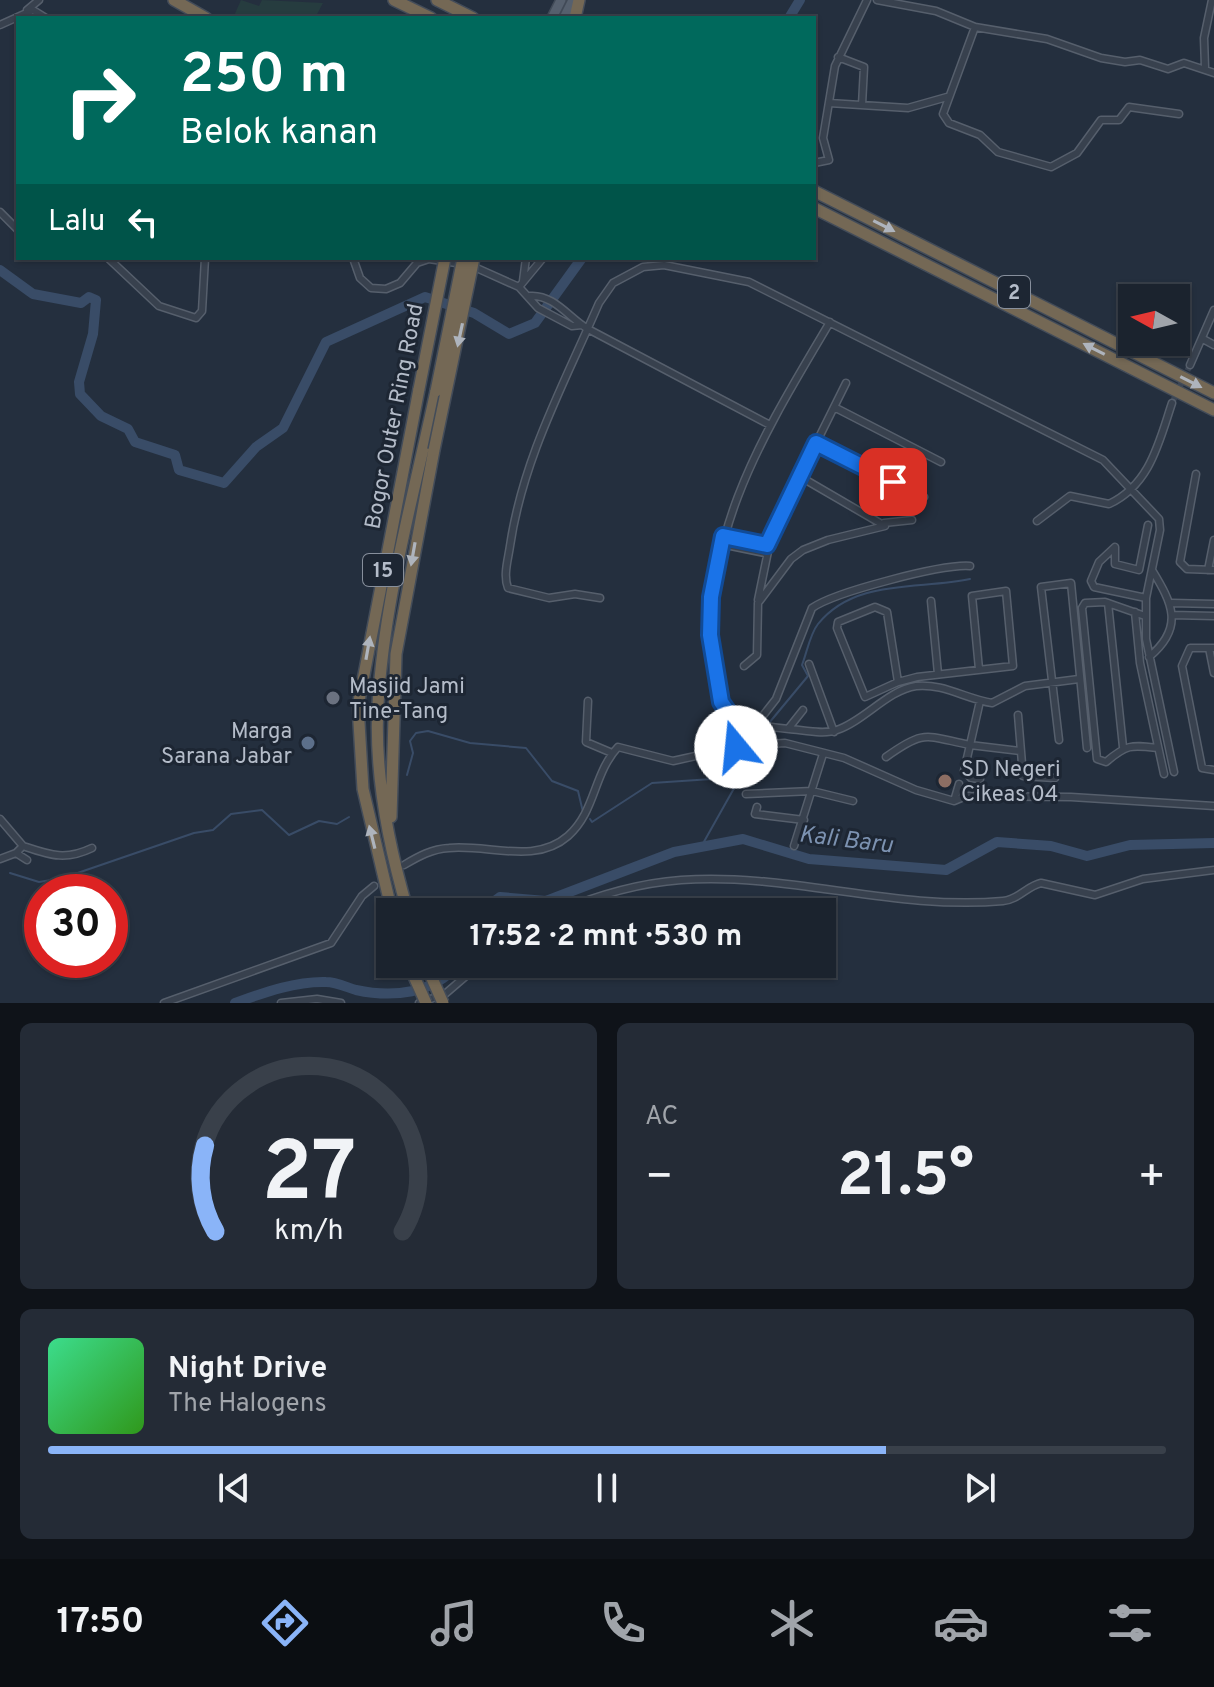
<!DOCTYPE html>
<html lang="id">
<meta charset="utf-8">
<style>
:root{--surface:#1b232e;--page:#242b36;--text:#f1f3f6;--muted:#a0a4aa;--line:#39404a;--accent:#8ab4f8}
body{margin:0;font-family:Overpass,sans-serif;background:var(--page);color:var(--text);height:100vh;display:flex;flex-direction:column;font-size:30px;white-space:nowrap}
*{box-sizing:border-box;margin:0}
p{font-size:26px;color:var(--muted)}
.icon{flex:none;width:44px;height:44px;fill:none;stroke:currentColor;stroke-width:2;stroke-linecap:round;stroke-linejoin:round}
.map{position:relative;height:1003px;overflow:hidden}
.drawer{display:flex;flex-direction:column;gap:20px;padding:20px;background:#0f1319;flex:1}
.drawer>*{flex:none}
.guide{position:absolute;left:16px;top:16px;width:800px;height:244px;border-radius:0px;box-shadow:0 2px 6px #0004,0 0 0 2px var(--line);background:#00695c;color:#fff;overflow:hidden}
.needle{width:52px;rotate:278deg}
.controls{position:absolute;left:1118px;top:284px;display:grid;gap:16px}
.controls a{display:grid;place-items:center;width:72px;height:72px;border-radius:0px;background:var(--surface);box-shadow:0 2px 6px #0004,0 0 0 2px var(--line);font-size:40px}
.speed{position:absolute;left:24px;top:874px;display:flex;gap:16px;font-size:40px;font-weight:700;text-align:center}
.speed>*{display:grid;place-content:center;width:104px;height:104px;border-radius:50%;background:var(--surface);box-shadow:0 2px 6px #0004,0 0 0 2px var(--line);line-height:1}
.speed .limit{border:12px solid #d22;background:#fff;color:#111}
.pin{position:absolute;display:grid;place-items:center;width:68px;height:68px;color:#fff;margin:-34px;border-radius:16px;box-shadow:0 4px 12px #0006}
.me{position:absolute;width:88px;margin:-44px;rotate:343deg;stroke-linejoin:round;filter:drop-shadow(0 0 6px #0008)}
.turn{display:flex;align-items:center;gap:28px;height:168px;padding:0 32px;font-size:36px}
.turn .icon{width:104px;height:104px;stroke-width:2.5}
.turn b{display:block;font-size:56px;line-height:68px}
.then{display:flex;align-items:center;height:76px;padding:0 32px;background:#0003;gap:16px;font-size:30px}
.big{font-size:60px;font-weight:700;line-height:1.1}
.drawer .card{flex:1;display:flex;flex-direction:column;justify-content:center;gap:12px;min-width:0;padding:0 28px;border-radius:12px;background:var(--page)}
.drawer .dial{align-items:center;gap:0}
.dial svg{height:208px;overflow:visible;fill:none;stroke:var(--line);stroke-width:7;stroke-linecap:round;text-anchor:middle}
.dial text{fill:var(--text);stroke:none}
.song{display:flex;align-items:center;gap:24px}
.cover{width:96px;height:96px;border-radius:12px;background:linear-gradient(135deg,hsl(150 70% 55%),hsl(110 70% 35%))}
.played{height:8px;border-radius:4px;background:linear-gradient(90deg,var(--accent) 75%,var(--line) 75%)}
.keys{display:flex;justify-content:space-around;direction:ltr}
.heat{display:flex;justify-content:space-between;align-items:center;font-size:44px;direction:ltr}
.drawer .tiles{flex:1;display:grid;gap:20px;grid-template-columns:1fr 1fr}
.card:last-child{grid-column:span 2}
.trip{position:absolute;left:376px;top:898px;width:460px;height:80px;border-radius:0px;background:var(--surface);box-shadow:0 2px 6px #0004,0 0 0 2px var(--line);font-weight:700;line-height:80px;text-align:center}
.tabs{display:flex;height:128px;justify-content:space-around;align-items:center;background:#0b0e12;color:var(--muted)}
.tabs .icon{width:56px;height:56px}
.tabs .current{color:var(--accent)}
.tabs b{font-size:36px;color:var(--text)}
.map>svg:first-child{display:block}
</style>
<div class="map">
<svg width="1214" height="1003" viewBox="0 0 1214 1003">
<rect width="100%" height="100%" fill="#242f3e"/>
<path fill="#263c3f" d="M241,0L259,6L262,0L323,3L315,18H233Z"/>
<g fill="none" stroke-linecap="round" stroke-linejoin="round">
<path stroke="#394c67" stroke-width="2" d="M769,723L808,676L802,665C807,652 810,634 818,624C855,578 919,590 970,579
M753,742L765,728
M407,775L413,753L410,741L416,733L428,731L470,743L526,748L552,781L578,791L583,812
M590,819L592,822L652,783L712,779L734,765
M701,847L737,783L735,764L749,747
M10,873L39,882L63,878L194,833L213,830L231,814L262,810L289,835L319,821L337,824L349,817"/>
<path stroke="#394c67" stroke-width="10" d="M789,18L800,0
M0,270L33,294L81,303L89,297L96,300L93,334L79,382L80,394L101,416L128,429L135,442L175,455L179,470L224,483L256,447L283,428L326,342L425,297L474,313L509,334L535,323L582,258
M480,912L500,897L546,901L674,852L743,839L809,859L946,870L997,842L1051,846L1087,856L1130,845L1214,843
M235,1003C263,993 295,981 326,982C336,982 346,987 356,990C393,998 433,994 459,964"/>
<path stroke="#3a4453" stroke-width="6" stroke-dasharray="6 3" stroke-linecap="butt" d="M1172,403L1190,365"/>
<defs>
<path id="street" d="M877,0L936,11L975,27L1047,39L1101,58L1125,62L1140,60L1168,69L1184,63L1214,73
M27,10L39,0
M0,25L33,10L46,18
M975,27L943,114L949,123L980,135L998,152L1051,167L1077,153L1101,120H1119L1129,107L1179,114
M838,57L864,67L862,105
M1205,67L1204,38L1212,0
M829,103L908,108L947,97
M814,163L829,160L823,138L835,66L867,0
M0,212L18,230
M108,258L159,306L196,318L202,311L205,258
M353,258L360,278L371,288L386,289L400,283L417,263L429,259L470,265L519,287L538,308L572,326L582,325
M523,281L526,258
M519,287L543,258
M530,296C554,294 570,319 588,329L770,425
M830,322C766,430 695,541 716,672C718,685 718,708 730,717C738,723 777,728 789,729C803,730 824,735 837,730C864,721 888,690 916,686C943,683 966,699 992,703L1025,686L1079,679
M1203,339L1214,345
M1190,365L1214,310
M834,407L941,462
M816,443L924,497
M1196,474L1180,562L1187,569L1214,570
M1037,521L1070,496L1109,504C1150,485 1159,442 1172,403
M884,523L912,520
M723,536L767,545
M721,544L765,553
M1208,570L1214,540
M600,598L575,594L549,598L508,588C503,575 508,560 510,546C523,458 564,384 599,303L613,283L643,267L664,265L749,282L1103,460L1159,519L1160,530L1146,598V639L1174,772
M1146,598L1094,587L1091,581L1099,562L1115,547V564L1139,570L1148,525
M758,600L772,532L846,383
M931,601L938,674
M1108,603L1123,747
M1172,603L1214,604
M1135,612L1140,663L1164,774
M1172,615L1214,616
M1145,616L1105,602L1085,603L1082,608L1097,759L1106,762C1127,744 1131,745 1158,748
M1209,648L1214,673
M1214,648H1190L1182,666L1202,768L1214,770
M1149,657C1185,627 1172,603 1152,570
M809,664L834,732
M744,666L757,655L758,603L791,559L803,550L828,540L885,526L799,476
M898,682L865,697L837,628L838,622L875,607L887,612L898,682L917,677L1013,666L1006,591L972,596L979,669
M588,701L586,742L612,753
M980,701L970,745L1020,751
M1018,715L1023,776L1055,778
M733,719L736,747
M758,722L776,699L812,608C835,592 942,564 970,566
M788,729L803,710
M1059,740L1041,587L1071,583L1087,748
M886,757C925,729 925,736 970,745L964,771L971,778L980,779
M746,794L812,791L853,801
M954,801L959,784
M757,807L755,814L804,820
M0,819L23,846L16,853
M23,846C50,855 65,861 92,848
M794,846L823,754
M0,859L16,853L27,860
M404,865C419,856 432,849 449,848C488,844 535,865 568,836C596,811 593,774 618,747L673,761L741,746L785,743L844,758L916,790L954,801L966,796L1071,797L1214,806
M557,912C595,896 640,883 681,880C788,872 895,911 1003,901C1018,900 1027,886 1041,883L1095,895L1143,879L1214,870
M164,1003L331,943L362,896L374,886
M281,1003L317,999L341,1003
M419,1003L445,994L480,964"/>
<path id="primary" d="M552,18L561,0
M564,18L573,0"/>
<path id="highway" d="M174,0L206,18
M394,0L431,18
M437,0L473,18
M575,18L579,0
M814,191L1214,393
M814,208L1214,410
M391,817L396,654L434,450
M392,912L363,789L358,706L419,389
M408,912C387,841 372,764 379,690C387,589 415,489 436,391"/>
</defs>
<use href="#street" stroke="#565f6c" stroke-width="9"/>
<use href="#primary" stroke="#414a57" stroke-width="12"/>
<use href="#highway" stroke="#434c59" stroke-width="14"/>
<use href="#street" stroke="#38414e" stroke-width="6"/>
<use href="#primary" stroke="#56606e" stroke-width="9"/>
<use href="#highway" stroke="#746855" stroke-width="11"/>
<defs>
<path id="highway-bridge" d="M419,389L445,258
M436,391L463,258
M434,450L474,258
M426,965L443,1003
M412,972L426,1003"/>
</defs>
<use href="#highway-bridge" stroke="#434c59" stroke-width="14" stroke-linecap="butt"/>
<use href="#highway-bridge" stroke="#746855" stroke-width="11"/>
</g>
<defs><path id="oneway-solid" d="M-6-.8H1V-3.2L6.5 0L1 3.2V.8H-6Z" transform="scale(2)"/></defs>
<g fill="#aeb4bd">
<use href="#oneway-solid" transform="translate(884 226) rotate(27)"/>
<use href="#oneway-solid" transform="translate(460 335) rotate(102)"/>
<use href="#oneway-solid" transform="translate(1094 349) rotate(-153)"/>
<use href="#oneway-solid" transform="translate(1191 382) rotate(27)"/>
<use href="#oneway-solid" transform="translate(413 554) rotate(100)"/>
<use href="#oneway-solid" transform="translate(368 648) rotate(-80)"/>
<use href="#oneway-solid" transform="translate(372 837) rotate(-104)"/>
</g>
<g fill="none" stroke-linecap="round" stroke-linejoin="round">
<defs>
<path id="route" d="M736,747L733,719L721,702L710,635L711,597L723,536L767,545L816,443L893,482"/>
</defs>
<use href="#route" stroke="#114b97" stroke-width="20"/>
<use href="#route" stroke="#1a73e8" stroke-width="14"/>
</g>
<circle fill="#6b7280" stroke="#1d2633" stroke-width="3" cx="333" cy="698" r="8"/>
<circle fill="#5c6f8a" stroke="#1d2633" stroke-width="3" cx="308" cy="743" r="8"/>
<circle fill="#8d6e63" stroke="#1d2633" stroke-width="3" cx="945" cy="781" r="8"/>
<g text-anchor="middle" stroke-width="6" stroke-linejoin="round" paint-order="stroke">
<g fill="#1d2633" stroke="#878f9c" stroke-width="2">
<rect x="998" y="276" width="32" height="32" rx="6"/>
<rect x="363" y="554" width="40" height="32" rx="6"/>
</g>
<g font-size="20" font-weight="bold" fill="#b4bcc9">
<text x="1014" y="299">2</text>
<text x="383" y="577">15</text>
</g>
<g font-size="22" fill="#b4bcc9" stroke="#1d2633">
<text transform="translate(393 416) rotate(-79)" y="8">Bogor Outer Ring Road</text>
</g>
<g font-size="22" fill="#b4bcc9" stroke="#1d2633" text-anchor="start">
<text x="349" y="693">Masjid Jami<tspan x="349" dy="25">Tine-Tang</tspan></text>
<text x="292" y="738" text-anchor="end">Marga<tspan x="292" dy="25">Sarana Jabar</tspan></text>
<text x="961" y="776">SD Negeri<tspan x="961" dy="25">Cikeas 04</tspan></text>
</g>
<g font-size="24" font-style="italic" fill="#7c92b1" stroke="#1d2633">
<text transform="translate(846 839) rotate(7)" y="8">Kali Baru</text>
</g>
</g>
</svg>
<div class="controls">
<a><svg class="needle" viewBox="-14 -14 28 28"><path d="M0-13l5 13h-10z" fill="#e53935"/><path d="M0 13l5-13h-10z" fill="#a0a4aa"/></svg></a>
</div>
<div class="speed"><div class="limit">30</div></div>
<div class="pin" style="left:893px;top:482px;background:#d93025"><svg class="icon" aria-label="arrive" viewBox="0 0 24 24"><path d="M6 21V4h12l-3 4 3 4H6"/></svg></div>
<svg class="me" style="left:736px;top:747px" viewBox="-20 -20 40 40"><circle r="19" fill="#fff"/><path d="M0-13L10 11 0 6-10 11z" fill="#1a73e8"/></svg>
<div class="trip">17:52 · 2 mnt · 530 m</div>
<div class="guide">
<div class="turn"><svg class="icon" aria-label="right" viewBox="0 0 24 24"><path d="M7 20v-9h11M14 6l5 5-5 5"/></svg><div><b>250 m</b>Belok kanan</div></div>
<div class="then">Lalu<svg class="icon" aria-label="left" viewBox="0 0 24 24"><path d="M17 20v-9H6M10 6l-5 5 5 5"/></svg></div>
</div>
</div>
<section class="drawer">
<div class="tiles">
<div class="card dial"><svg viewBox="0 0 100 80">
<path d="M14 69A42 42 0 1 1 86 69"/>
<path d="M14 69A42 42 0 0 1 10 36" stroke="#8ab4f8"/>
<text x="50" y="56" font-size="32" font-weight="700">27</text>
<text x="50" y="72" font-size="11">km/h</text>
</svg></div>
<div class="card"><p>AC</p>
<div class="heat"><a>−</a><b class="big">21.5°</b><a>+</a></div>
</div>
<div class="card">
<div class="song"><i class="cover"></i><div><b>Night Drive</b><p>The Halogens</p></div></div>
<div class="played"></div>
<div class="keys"><svg class="icon" aria-label="previous" viewBox="0 0 24 24"><path d="M18 5L8 12l10 7zM5 5v14"/></svg><svg class="icon" aria-label="pause" viewBox="0 0 24 24"><path d="M8 5v14M16 5v14"/></svg><svg class="icon" aria-label="next" viewBox="0 0 24 24"><path d="M6 5l10 7-10 7zM19 5v14"/></svg></div>
</div>
</div>
</section>
<nav class="tabs">
<b>17:50</b>
<svg class="icon current" aria-label="directions" viewBox="0 0 24 24"><path d="M12 3l9 9-9 9-9-9zM9 14v-3h6M13 9l2 2-2 2"/></svg>
<svg class="icon" aria-label="music" viewBox="0 0 24 24"><path d="M9 18V5l10-2v13"/><circle cx="6" cy="18" r="3"/><circle cx="16" cy="16" r="3"/></svg>
<svg class="icon" aria-label="phone" viewBox="0 0 24 24"><path d="M5 4h4l2 5-3 2q2 4 5 5l2-3 5 2v4C11 20 4 13 5 4z"/></svg>
<svg class="icon" aria-label="climate" viewBox="0 0 24 24"><path d="M12 3v18M4 7l16 10M4 17L20 7"/></svg>
<svg class="icon" aria-label="car" viewBox="0 0 24 24"><path d="M5 17H2v-5l4-1 3-4h7l3 4 3 1v5h-3M9 17h6M6 11h13"/><circle cx="7" cy="17" r="2"/><circle cx="17" cy="17" r="2"/></svg>
<svg class="icon" aria-label="filters" viewBox="0 0 24 24"><path d="M4 7h16M4 17h16"/><circle cx="9" cy="7" r="2"/><circle cx="15" cy="17" r="2"/></svg>
</nav>
